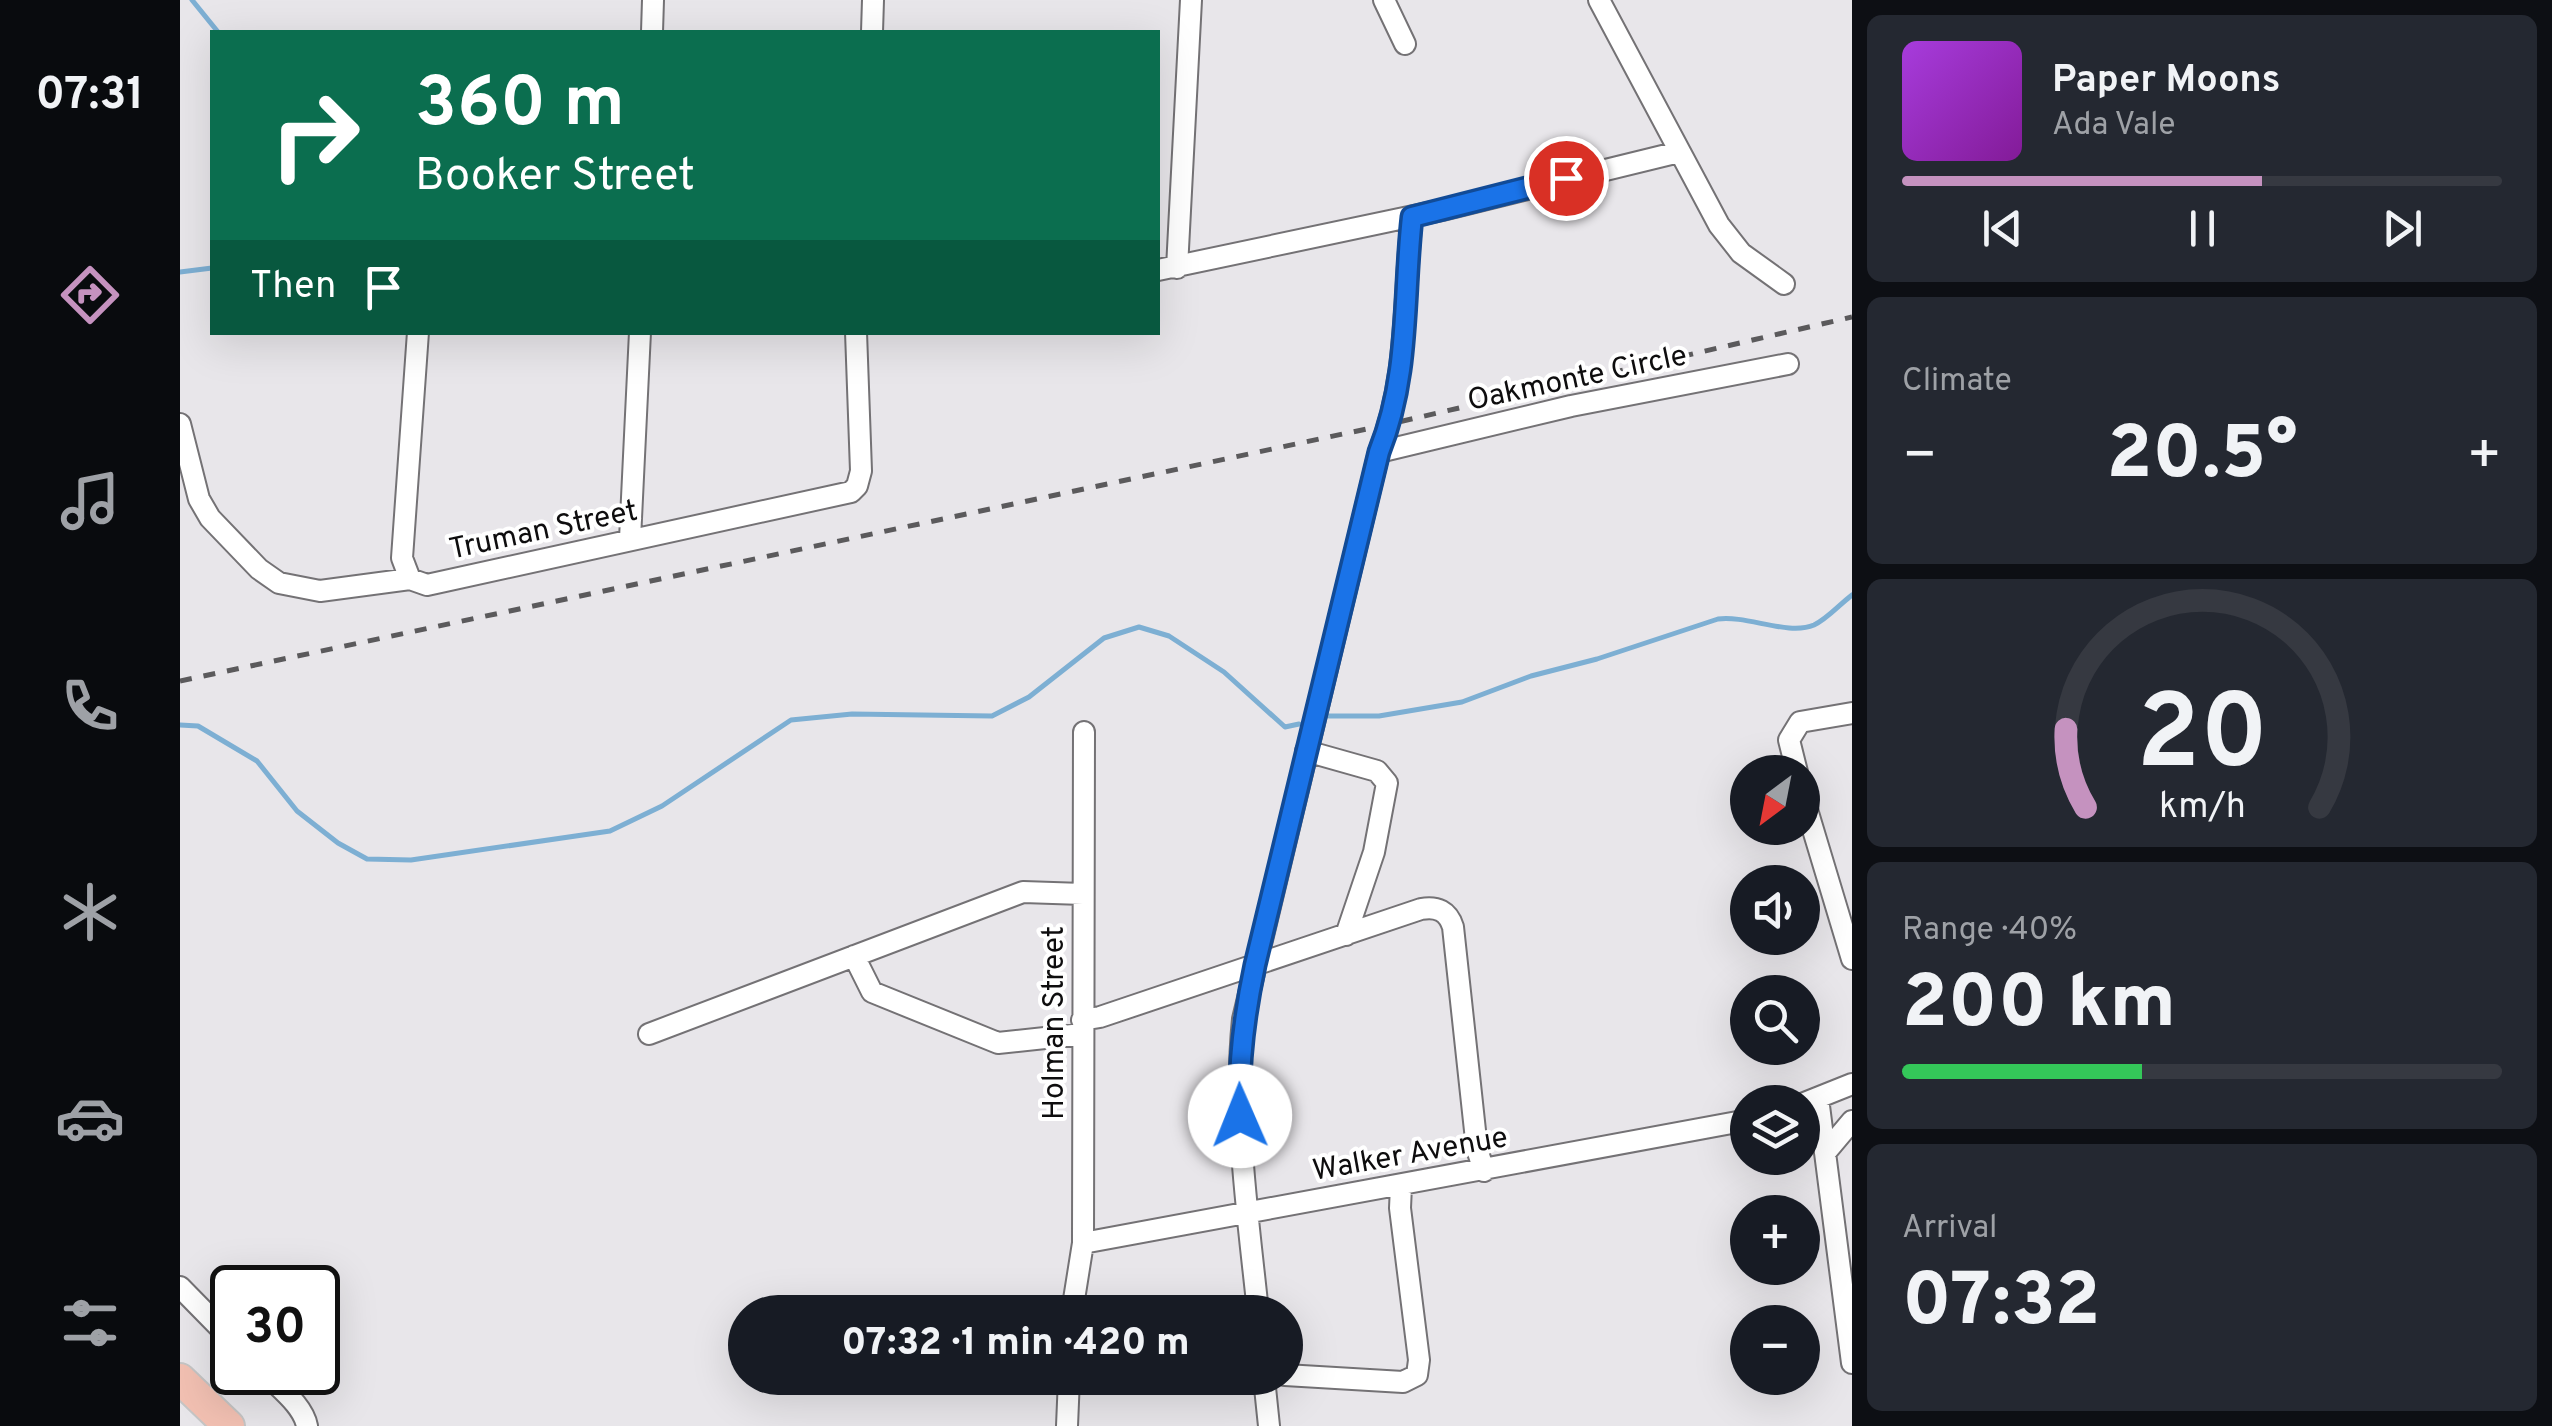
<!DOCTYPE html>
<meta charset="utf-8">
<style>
:root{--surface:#171b24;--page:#242831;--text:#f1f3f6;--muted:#9ea1a6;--line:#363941;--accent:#c592bf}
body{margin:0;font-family:Overpass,sans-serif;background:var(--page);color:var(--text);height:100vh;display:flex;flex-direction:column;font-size:38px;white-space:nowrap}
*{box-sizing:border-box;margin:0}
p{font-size:32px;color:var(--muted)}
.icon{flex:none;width:55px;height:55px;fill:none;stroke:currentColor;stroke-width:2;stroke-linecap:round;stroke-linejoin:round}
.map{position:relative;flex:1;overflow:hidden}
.details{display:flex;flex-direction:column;gap:15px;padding:15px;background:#0d0f14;width:700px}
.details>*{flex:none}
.banner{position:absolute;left:30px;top:30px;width:950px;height:305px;border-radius:0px;box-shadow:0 10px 40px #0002;background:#0b6e4f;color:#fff;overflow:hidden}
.needle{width:65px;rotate:212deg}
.tools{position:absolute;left:1550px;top:755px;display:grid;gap:20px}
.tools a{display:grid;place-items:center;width:90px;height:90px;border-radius:50%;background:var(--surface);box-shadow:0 10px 40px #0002;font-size:50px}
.speed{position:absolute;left:30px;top:1265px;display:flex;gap:20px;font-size:50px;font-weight:700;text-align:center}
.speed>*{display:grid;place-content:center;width:130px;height:130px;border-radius:50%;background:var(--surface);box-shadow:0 10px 40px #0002;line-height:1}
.speed .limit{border:5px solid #111;border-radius:15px;background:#fff;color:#111}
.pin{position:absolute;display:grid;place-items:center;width:85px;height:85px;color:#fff;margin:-42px;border:5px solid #fff;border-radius:50%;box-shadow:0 2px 10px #0007}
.me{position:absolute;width:110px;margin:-55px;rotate:359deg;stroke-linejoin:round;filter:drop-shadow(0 0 8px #0008)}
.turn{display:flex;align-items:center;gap:35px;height:210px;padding:0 40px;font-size:45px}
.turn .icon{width:130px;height:130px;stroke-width:2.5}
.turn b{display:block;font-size:70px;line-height:85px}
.then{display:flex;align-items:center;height:95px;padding:0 40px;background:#0003;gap:20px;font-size:38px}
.big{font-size:75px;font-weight:800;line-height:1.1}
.details .card{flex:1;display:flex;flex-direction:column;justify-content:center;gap:15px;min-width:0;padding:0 35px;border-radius:15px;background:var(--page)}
.details .dial{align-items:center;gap:0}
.dial svg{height:260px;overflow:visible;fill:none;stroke:var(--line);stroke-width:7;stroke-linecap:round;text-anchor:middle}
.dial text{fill:var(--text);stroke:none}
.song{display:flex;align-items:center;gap:30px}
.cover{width:120px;height:120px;border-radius:15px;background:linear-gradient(135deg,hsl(280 70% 55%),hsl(290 70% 35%))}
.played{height:10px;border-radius:5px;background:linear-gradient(90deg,var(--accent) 60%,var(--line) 60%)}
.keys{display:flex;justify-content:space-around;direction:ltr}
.heat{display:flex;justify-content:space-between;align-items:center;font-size:55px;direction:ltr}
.charge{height:15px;border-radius:8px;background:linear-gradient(90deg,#34c759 40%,var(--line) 0)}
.trip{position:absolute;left:548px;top:1295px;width:575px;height:100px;border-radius:50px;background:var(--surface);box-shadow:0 10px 40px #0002;font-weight:800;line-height:100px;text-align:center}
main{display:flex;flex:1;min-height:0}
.menu{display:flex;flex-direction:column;width:180px;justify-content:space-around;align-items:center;background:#090b0e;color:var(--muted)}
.menu .icon{width:70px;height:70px}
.menu .active{color:var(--accent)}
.menu b{font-size:45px;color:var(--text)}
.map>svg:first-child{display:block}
</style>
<main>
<nav class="menu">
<b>07:31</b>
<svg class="icon active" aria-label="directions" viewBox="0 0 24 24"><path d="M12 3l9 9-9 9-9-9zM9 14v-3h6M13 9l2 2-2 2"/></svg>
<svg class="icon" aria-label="music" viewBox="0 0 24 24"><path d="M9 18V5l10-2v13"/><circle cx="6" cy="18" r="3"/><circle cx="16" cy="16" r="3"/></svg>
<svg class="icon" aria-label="phone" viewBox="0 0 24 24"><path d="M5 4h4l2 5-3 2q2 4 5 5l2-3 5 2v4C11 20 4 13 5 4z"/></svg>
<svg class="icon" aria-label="climate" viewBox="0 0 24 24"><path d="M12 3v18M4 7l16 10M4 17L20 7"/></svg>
<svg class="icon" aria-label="car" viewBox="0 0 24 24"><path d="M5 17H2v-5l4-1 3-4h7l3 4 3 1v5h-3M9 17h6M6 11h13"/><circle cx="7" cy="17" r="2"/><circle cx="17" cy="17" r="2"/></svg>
<svg class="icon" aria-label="filters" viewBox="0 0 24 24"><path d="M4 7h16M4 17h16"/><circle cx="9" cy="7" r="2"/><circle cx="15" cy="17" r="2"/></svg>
</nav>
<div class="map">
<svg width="1672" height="1426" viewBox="0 0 1672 1426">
<rect width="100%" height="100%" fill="#e8e6ea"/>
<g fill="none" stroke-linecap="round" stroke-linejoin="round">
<path stroke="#7dafd3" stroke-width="5" d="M12,0L38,32
M0,272L32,268
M1149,716H1199L1282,702L1351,676L1417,659L1538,619C1567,615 1608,636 1634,625C1647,619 1660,604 1672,595
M0,725L18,726L77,761L117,811L158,843L187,859L231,860L430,831L482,806L611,720L672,714L812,716L849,697L924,638L959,627L989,636L1044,672L1105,727L1119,724"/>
<defs>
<path id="minor" d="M1204,0L1225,44
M1419,0L1539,225L1561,253L1604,284
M472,32L473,0
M692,32L693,0
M997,268L1011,0
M978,270L1262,210L1499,152
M0,424L19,499L30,518L79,569L99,583L140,591L230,579L247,585L671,492L677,486L681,471L676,332
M1199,452L1391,406L1608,364
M450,539L460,332
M230,579L222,558L238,332
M1126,751L1197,771L1207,783L1194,852L1166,935
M1617,772L1609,740L1620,722L1672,713
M1622,793L1672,959
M674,956L692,992L818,1043L902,1034
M902,1020L920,1017L1241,909C1257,906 1268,911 1273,927L1297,1149L1304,1171
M469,1034L843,892L903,894
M1638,1098L1672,1363
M1622,1104L1672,1084
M1645,1153L1672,1121
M903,1243L1568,1120
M0,1287L52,1340
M892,1312L903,1243L904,732
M1078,1312C1068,1215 1053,1117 1063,1019L1199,452C1229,376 1223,296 1232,217
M84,1372C99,1388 123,1405 127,1426
M1105,1375L1223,1382L1237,1375L1239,1360L1220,1208L1221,1186
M1084,1378L1089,1426
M887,1426L889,1378"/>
<path id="highway" d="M0,1379L49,1426"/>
</defs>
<use href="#minor" stroke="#747275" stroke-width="24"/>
<use href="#highway" stroke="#c5c5c5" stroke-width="34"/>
<use href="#minor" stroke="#fff" stroke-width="20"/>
<use href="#highway" stroke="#f2c0b2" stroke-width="30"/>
<path stroke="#5b5a5c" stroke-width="5" stroke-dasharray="12 12" stroke-linecap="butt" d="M0,681L1210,424L1672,317"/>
</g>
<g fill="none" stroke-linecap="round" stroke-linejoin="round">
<defs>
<path id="route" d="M1060,1116C1058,1064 1064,1016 1075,965L1199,452C1230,375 1223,297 1232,217L1386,178"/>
</defs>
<use href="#route" stroke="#114b97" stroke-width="25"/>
<use href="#route" stroke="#1a73e8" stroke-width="18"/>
</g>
<g text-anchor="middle" stroke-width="8" stroke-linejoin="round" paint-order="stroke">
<g font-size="30" fill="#0e0d0e" stroke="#fff">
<text transform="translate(1397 377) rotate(-12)" y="10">Oakmonte Circle</text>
<text transform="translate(363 529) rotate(-12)" y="10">Truman Street</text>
<text transform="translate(873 1023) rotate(-90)" y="10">Holman Street</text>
<text transform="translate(1230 1153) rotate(-10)" y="10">Walker Avenue</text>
</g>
</g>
</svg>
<div class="tools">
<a><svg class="needle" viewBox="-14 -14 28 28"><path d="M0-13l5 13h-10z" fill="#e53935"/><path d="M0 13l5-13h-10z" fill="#9ea1a6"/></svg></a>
<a><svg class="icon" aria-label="sound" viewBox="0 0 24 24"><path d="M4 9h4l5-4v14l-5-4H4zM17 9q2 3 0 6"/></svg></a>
<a><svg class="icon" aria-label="search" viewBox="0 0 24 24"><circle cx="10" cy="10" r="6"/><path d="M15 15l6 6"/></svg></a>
<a><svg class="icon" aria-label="layers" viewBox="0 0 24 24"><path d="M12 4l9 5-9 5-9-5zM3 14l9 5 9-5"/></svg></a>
<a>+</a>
<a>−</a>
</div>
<div class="speed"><div class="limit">30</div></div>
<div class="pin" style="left:1386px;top:178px;background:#d93025"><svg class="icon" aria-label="arrive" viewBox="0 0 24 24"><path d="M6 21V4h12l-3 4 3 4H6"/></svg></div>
<svg class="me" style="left:1060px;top:1116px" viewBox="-20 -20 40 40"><circle r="19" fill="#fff"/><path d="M0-13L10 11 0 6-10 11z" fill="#1a73e8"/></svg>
<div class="trip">07:32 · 1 min · 420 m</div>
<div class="banner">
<div class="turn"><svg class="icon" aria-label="right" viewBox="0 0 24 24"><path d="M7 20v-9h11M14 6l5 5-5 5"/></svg><div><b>360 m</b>Booker Street</div></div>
<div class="then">Then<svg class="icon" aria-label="arrive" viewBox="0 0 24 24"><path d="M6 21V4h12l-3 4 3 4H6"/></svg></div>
</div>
</div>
<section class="details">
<div class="card">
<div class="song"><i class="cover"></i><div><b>Paper Moons</b><p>Ada Vale</p></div></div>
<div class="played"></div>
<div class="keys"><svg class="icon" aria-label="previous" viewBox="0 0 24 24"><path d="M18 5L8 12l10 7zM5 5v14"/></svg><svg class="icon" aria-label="pause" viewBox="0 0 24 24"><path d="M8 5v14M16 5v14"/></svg><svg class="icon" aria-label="next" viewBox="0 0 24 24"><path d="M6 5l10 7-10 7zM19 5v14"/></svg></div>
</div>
<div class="card"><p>Climate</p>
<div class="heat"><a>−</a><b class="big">20.5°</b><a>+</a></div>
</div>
<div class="card dial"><svg viewBox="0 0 100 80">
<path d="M14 69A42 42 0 1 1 86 69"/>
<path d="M14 69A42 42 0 0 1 8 45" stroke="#c592bf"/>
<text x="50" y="56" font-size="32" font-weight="700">20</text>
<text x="50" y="72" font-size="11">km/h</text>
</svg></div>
<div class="card"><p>Range · 40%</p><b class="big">200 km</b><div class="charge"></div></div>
<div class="card"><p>Arrival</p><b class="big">07:32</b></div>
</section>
</main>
